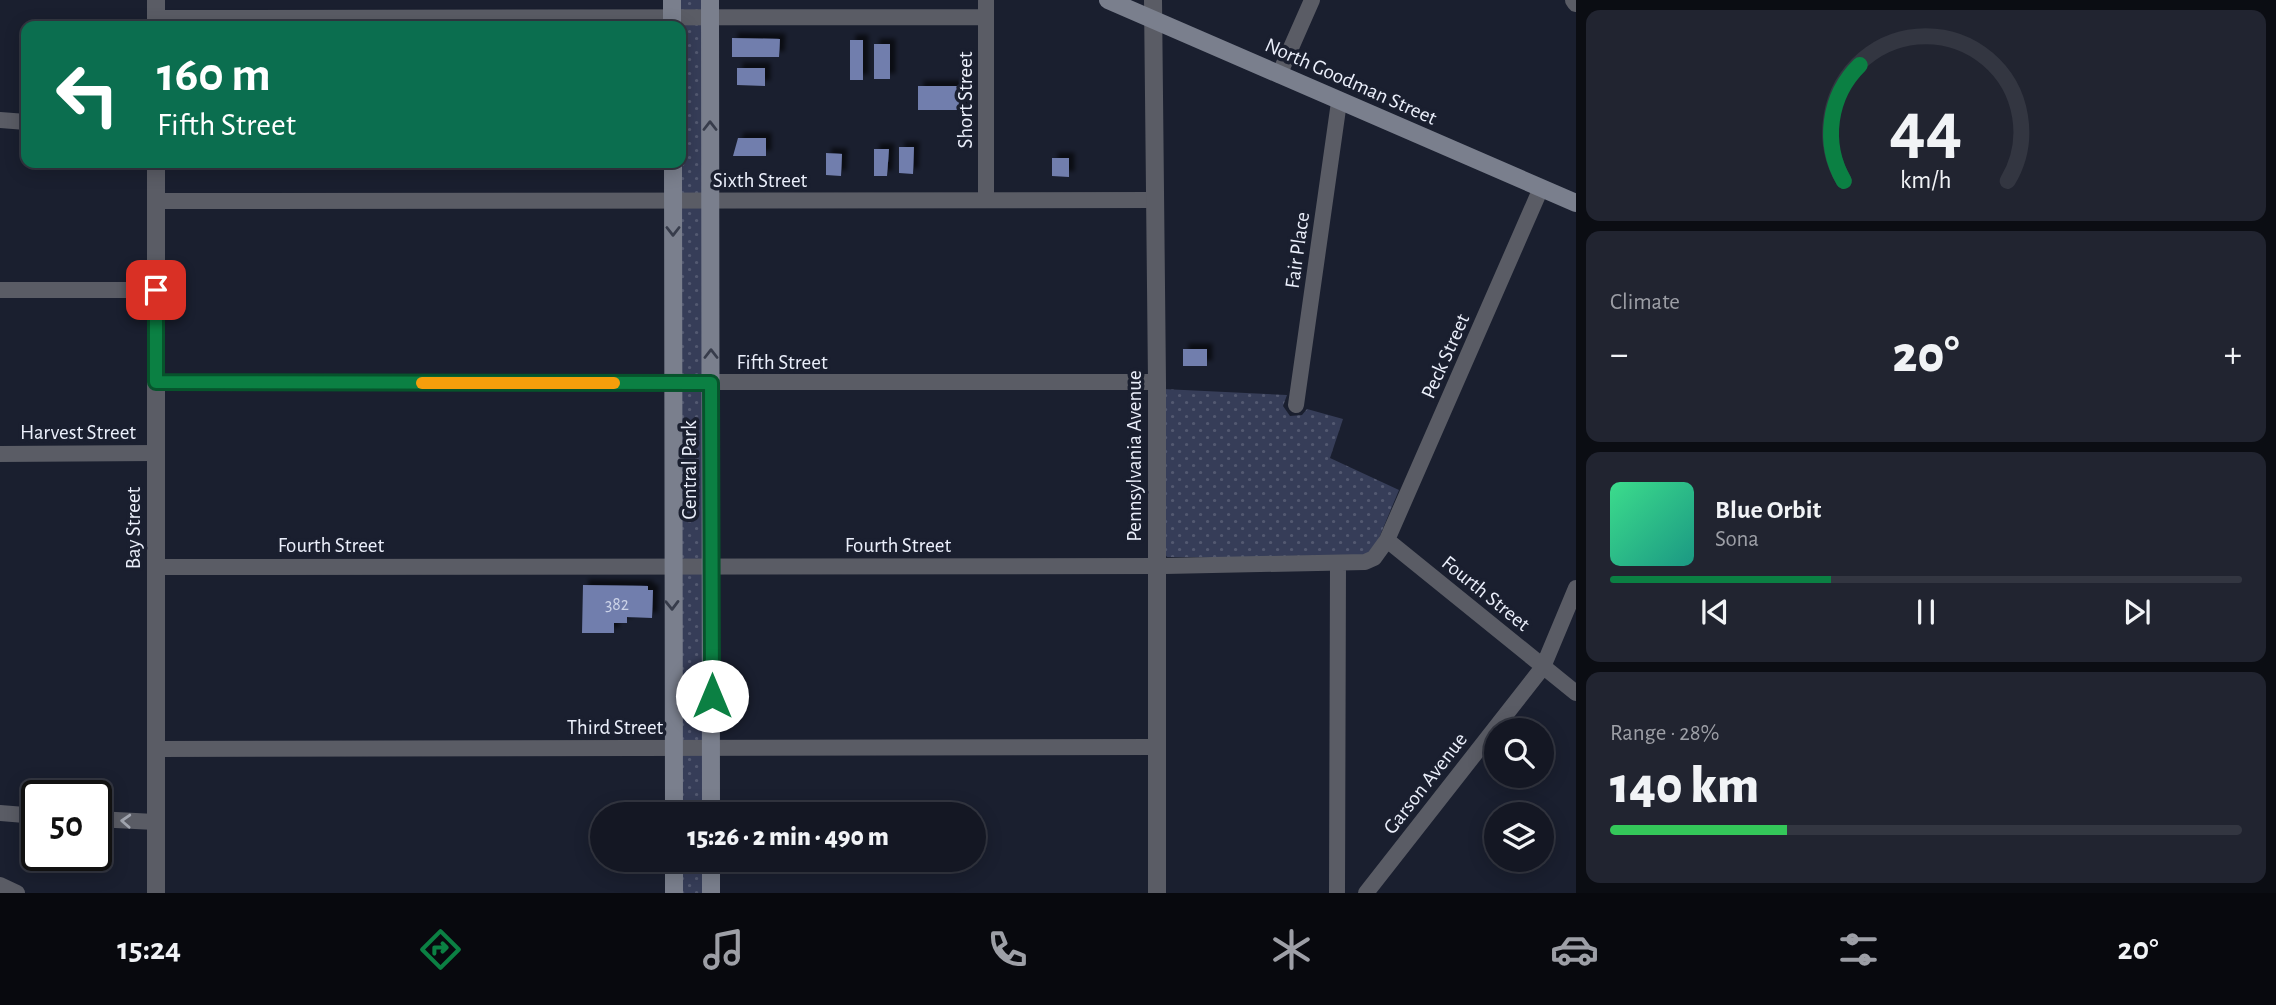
<!DOCTYPE html>
<meta charset="utf-8">
<style>
:root{--surface:#141723;--page:#212430;--text:#f1f3f6;--muted:#9d9fa6;--line:#333641;--accent:#0b8043}
body{margin:0;font-family:"Alegreya Sans",sans-serif;background:var(--page);color:var(--text);height:100vh;display:flex;flex-direction:column;font-size:26px;white-space:nowrap}
*{box-sizing:border-box;margin:0}
p{font-size:23px;color:var(--muted)}
.icon{flex:none;width:38px;height:38px;fill:none;stroke:currentColor;stroke-width:2;stroke-linecap:round;stroke-linejoin:round}
.map{position:relative;flex:1;overflow:hidden}
.sheet{display:flex;flex-direction:column;gap:10px;padding:10px;background:#0b0d13;width:700px}
.sheet>*{flex:none}
.guide{position:absolute;left:21px;top:21px;width:665px;height:147px;border-radius:14px;box-shadow:0 4px 18px #0003,0 0 0 2px var(--line);background:#0b6e4f;color:#fff;overflow:hidden}
.controls{position:absolute;left:1484px;top:718px;display:grid;gap:14px}
.controls a{display:grid;place-items:center;width:70px;height:70px;border-radius:50%;background:var(--surface);box-shadow:0 4px 18px #0003,0 0 0 2px var(--line);font-size:35px}
.speed{position:absolute;left:21px;top:780px;display:flex;gap:14px;font-size:35px;font-weight:700;text-align:center}
.speed>*{display:grid;place-content:center;width:91px;height:91px;border-radius:50%;background:var(--surface);box-shadow:0 4px 18px #0003,0 0 0 2px var(--line);line-height:1}
.speed .limit{border:4px solid #111;border-radius:10px;background:#fff;color:#111}
.pin{position:absolute;display:grid;place-items:center;width:60px;height:60px;color:#fff;margin:-30px;border-radius:14px;box-shadow:0 4px 10px #0006}
.me{position:absolute;width:77px;margin:-38px;rotate:0deg;stroke-linejoin:round;filter:drop-shadow(0 0 5px #0008)}
.turn{display:flex;align-items:center;gap:24px;height:147px;padding:0 21px;font-size:32px}
.turn .icon{width:91px;height:91px;stroke-width:2.5}
.turn b{display:block;font-size:49px;line-height:60px}
.big{font-size:52px;font-weight:800;line-height:1.1}
.sheet .tile{flex:1;display:flex;flex-direction:column;justify-content:center;gap:10px;min-width:0;padding:0 24px;border-radius:14px;background:var(--page)}
.sheet .dial{align-items:center;gap:0}
.dial svg{height:182px;overflow:visible;fill:none;stroke:var(--line);stroke-width:7;stroke-linecap:round;text-anchor:middle}
.dial text{fill:var(--text);stroke:none}
.song{display:flex;align-items:center;gap:21px}
.cover{width:84px;height:84px;border-radius:10px;background:linear-gradient(135deg,hsl(150 70% 55%),hsl(170 70% 35%))}
.played{height:7px;border-radius:4px;background:linear-gradient(90deg,var(--accent) 35%,var(--line) 35%)}
.keys{display:flex;justify-content:space-around;direction:ltr}
.heat{display:flex;justify-content:space-between;align-items:center;font-size:38px;direction:ltr}
.charge{height:10px;border-radius:5px;background:linear-gradient(90deg,#34c759 28%,var(--line) 0)}
.trip{position:absolute;left:590px;top:802px;width:396px;height:70px;border-radius:35px;background:var(--surface);box-shadow:0 4px 18px #0003,0 0 0 2px var(--line);font-weight:800;line-height:70px;text-align:center}
.tabs{display:flex;height:112px;justify-content:space-around;align-items:center;background:#08090e;color:var(--muted)}
.tabs .icon{width:49px;height:49px}
.tabs .current{color:var(--accent)}
.tabs b{font-size:32px;color:var(--text)}
main{display:flex;flex:1;min-height:0}
.map>svg:first-child{display:block}
</style>
<main>
<div class="map">
<svg width="1576" height="893" viewBox="0 0 1576 893">
<defs>
<pattern id="park-dots" width="8" height="8" patternUnits="userSpaceOnUse" patternTransform="scale(1.75)"><rect width="8" height="8" fill="#363d58"/><path d="M2 2h.1M6 6h.1" fill="none" stroke="#535971" stroke-width="1.8" stroke-linecap="round"/></pattern>
<filter id="shadow"><feDropShadow dx="5.5" dy="-5.5" stdDeviation="2" flood-color="#0009"/></filter>
</defs>
<rect width="100%" height="100%" fill="#1a1f2f"/>
<path fill="url(#park-dots)" d="M679,0H704V814H679Z
M1163,389L1287,395L1283,406L1290,416L1302,415L1307,409L1343,419L1330,458L1399,490L1374,550L1363,558L1167,557L1164,553Z
M679,859H704V893H679Z"/>
<path fill="#717ead" filter="url(#shadow)" d="M732,38L780,39L779,57H732Z
M850,40H863V80H850Z
M874,44H890V79H874Z
M737,68H765V86L737,85Z
M918,86H965L964,110H918Z
M738,138H766V156H733Z
M899,147H914L913,174L899,173Z
M874,149H889L887,176H874Z
M826,153L842,154L841,176L826,175Z
M1052,158H1069V177L1052,176Z
M1183,349H1207V366H1183Z
M583,585L648,586V590H653L652,618L627,617V623H614V633H582Z"/>
<g fill="none" stroke-linecap="round" stroke-linejoin="round">
<path stroke="#5a5c65" stroke-width="16" d="M986,0V200
M156,18L985,17
M1279,75L1312,0
M0,120L26,122
M156,201L1155,200
M0,290H156
M156,382H1157
M1296,405L1339,102
M0,454L156,453
M1387,540L1576,693
M156,567L1165,566L1365,562L1374,558L1387,540L1541,188
M157,749L1156,747
M0,813L37,816
M96,819L155,822
M0,885L17,893
M1337,893L1338,564
M1366,893L1543,667L1576,588"/>
<path stroke="#5a5c65" stroke-width="18" d="M1153,0L1157,382V893
M1574,0L1576,3
M156,26V0
M156,893V163"/>
<path stroke="#7a7f8d" stroke-width="18" d="M710,0L711,814
M1108,0L1576,203
M672,26V0
M673,163L674,814
M674,859V893
M711,893V859"/>
</g>
<defs><path id="oneway-chevron" d="M-2-3.5L2.5 0L-2 3.5" fill="none" stroke-width="1.6" stroke-linecap="round" stroke-linejoin="round" transform="scale(1.75)"/></defs>
<g stroke="#373c4b">
<use href="#oneway-chevron" transform="translate(710 126) rotate(-90)"/>
<use href="#oneway-chevron" transform="translate(673 231) rotate(90)"/>
<use href="#oneway-chevron" transform="translate(711 354) rotate(-90)"/>
<use href="#oneway-chevron" transform="translate(672 605) rotate(89)"/>
</g>
<use stroke="#a2a6b0" href="#oneway-chevron" transform="translate(126 821) rotate(-177)"/>
<g fill="none" stroke-linecap="round" stroke-linejoin="round">
<defs>
<path id="route" d="M156,290V382L711,383L712,696"/>
</defs>
<use href="#route" stroke="#07532c" stroke-width="18"/>
<use href="#route" stroke="#0b8043" stroke-width="12"/>
<path stroke="#f59e0b" stroke-width="12" d="M422,383H614"/>
</g>
<g text-anchor="middle" stroke-width="7" stroke-linejoin="round" paint-order="stroke">
<g font-size="18" fill="#ccd3e8">
<text x="617" y="610">382</text>
</g>
<g font-size="21" fill="#ebeffb" stroke="#1a1f2f">
<text transform="translate(1351 81) rotate(24)" y="7">North Goodman Street</text>
<text transform="translate(965 100) rotate(-90)" y="7">Short Street</text>
<text x="760" y="187">Sixth Street</text>
<text transform="translate(1297 250) rotate(-82)" y="7">Fair Place</text>
<text transform="translate(1445 356) rotate(-66)" y="7">Peck Street</text>
<text x="782" y="369">Fifth Street</text>
<text x="78" y="439">Harvest Street</text>
<text transform="translate(1134 456) rotate(-90)" y="7">Pennsylvania Avenue</text>
<text transform="translate(689 470) rotate(-90)" y="7">Central Park</text>
<text transform="translate(133 528) rotate(-90)" y="7">Bay Street</text>
<text x="331" y="552">Fourth Street</text>
<text x="898" y="552">Fourth Street</text>
<text transform="translate(1486 593) rotate(39)" y="7">Fourth Street</text>
<text x="615" y="734">Third Street</text>
<text transform="translate(1425 783) rotate(-52)" y="7">Garson Avenue</text>
</g>
</g>
</svg>
<div class="controls">
<a><svg class="icon" aria-label="search" viewBox="0 0 24 24"><circle cx="10" cy="10" r="6"/><path d="M15 15l6 6"/></svg></a>
<a><svg class="icon" aria-label="layers" viewBox="0 0 24 24"><path d="M12 4l9 5-9 5-9-5zM3 14l9 5 9-5"/></svg></a>
</div>
<div class="speed"><div class="limit">50</div></div>
<div class="pin" style="left:156px;top:290px;background:#d93025"><svg class="icon" aria-label="arrive" viewBox="0 0 24 24"><path d="M6 21V4h12l-3 4 3 4H6"/></svg></div>
<svg class="me" style="left:712px;top:696px" viewBox="-20 -20 40 40"><circle r="19" fill="#fff"/><path d="M0-13L10 11 0 6-10 11z" fill="#0b8043"/></svg>
<div class="trip">15:26 · 2 min · 490 m</div>
<div class="guide">
<div class="turn"><svg class="icon" aria-label="left" viewBox="0 0 24 24"><path d="M17 20v-9H6M10 6l-5 5 5 5"/></svg><div><b>160 m</b>Fifth Street</div></div>
</div>
</div>
<section class="sheet">
<div class="tile dial"><svg viewBox="0 0 100 80">
<path d="M14 69A42 42 0 1 1 86 69"/>
<path d="M14 69A42 42 0 0 1 21 18" stroke="#0b8043"/>
<text x="50" y="56" font-size="32" font-weight="700">44</text>
<text x="50" y="72" font-size="11">km/h</text>
</svg></div>
<div class="tile"><p>Climate</p>
<div class="heat"><a>−</a><b class="big">20°</b><a>+</a></div>
</div>
<div class="tile">
<div class="song"><i class="cover"></i><div><b>Blue Orbit</b><p>Sona</p></div></div>
<div class="played"></div>
<div class="keys"><svg class="icon" aria-label="previous" viewBox="0 0 24 24"><path d="M18 5L8 12l10 7zM5 5v14"/></svg><svg class="icon" aria-label="pause" viewBox="0 0 24 24"><path d="M8 5v14M16 5v14"/></svg><svg class="icon" aria-label="next" viewBox="0 0 24 24"><path d="M6 5l10 7-10 7zM19 5v14"/></svg></div>
</div>
<div class="tile"><p>Range · 28%</p><b class="big">140 km</b><div class="charge"></div></div>
</section>
</main>
<nav class="tabs">
<b>15:24</b>
<svg class="icon current" aria-label="directions" viewBox="0 0 24 24"><path d="M12 3l9 9-9 9-9-9zM9 14v-3h6M13 9l2 2-2 2"/></svg>
<svg class="icon" aria-label="music" viewBox="0 0 24 24"><path d="M9 18V5l10-2v13"/><circle cx="6" cy="18" r="3"/><circle cx="16" cy="16" r="3"/></svg>
<svg class="icon" aria-label="phone" viewBox="0 0 24 24"><path d="M5 4h4l2 5-3 2q2 4 5 5l2-3 5 2v4C11 20 4 13 5 4z"/></svg>
<svg class="icon" aria-label="climate" viewBox="0 0 24 24"><path d="M12 3v18M4 7l16 10M4 17L20 7"/></svg>
<svg class="icon" aria-label="car" viewBox="0 0 24 24"><path d="M5 17H2v-5l4-1 3-4h7l3 4 3 1v5h-3M9 17h6M6 11h13"/><circle cx="7" cy="17" r="2"/><circle cx="17" cy="17" r="2"/></svg>
<svg class="icon" aria-label="filters" viewBox="0 0 24 24"><path d="M4 7h16M4 17h16"/><circle cx="9" cy="7" r="2"/><circle cx="15" cy="17" r="2"/></svg>
<b>20°</b>
</nav>
